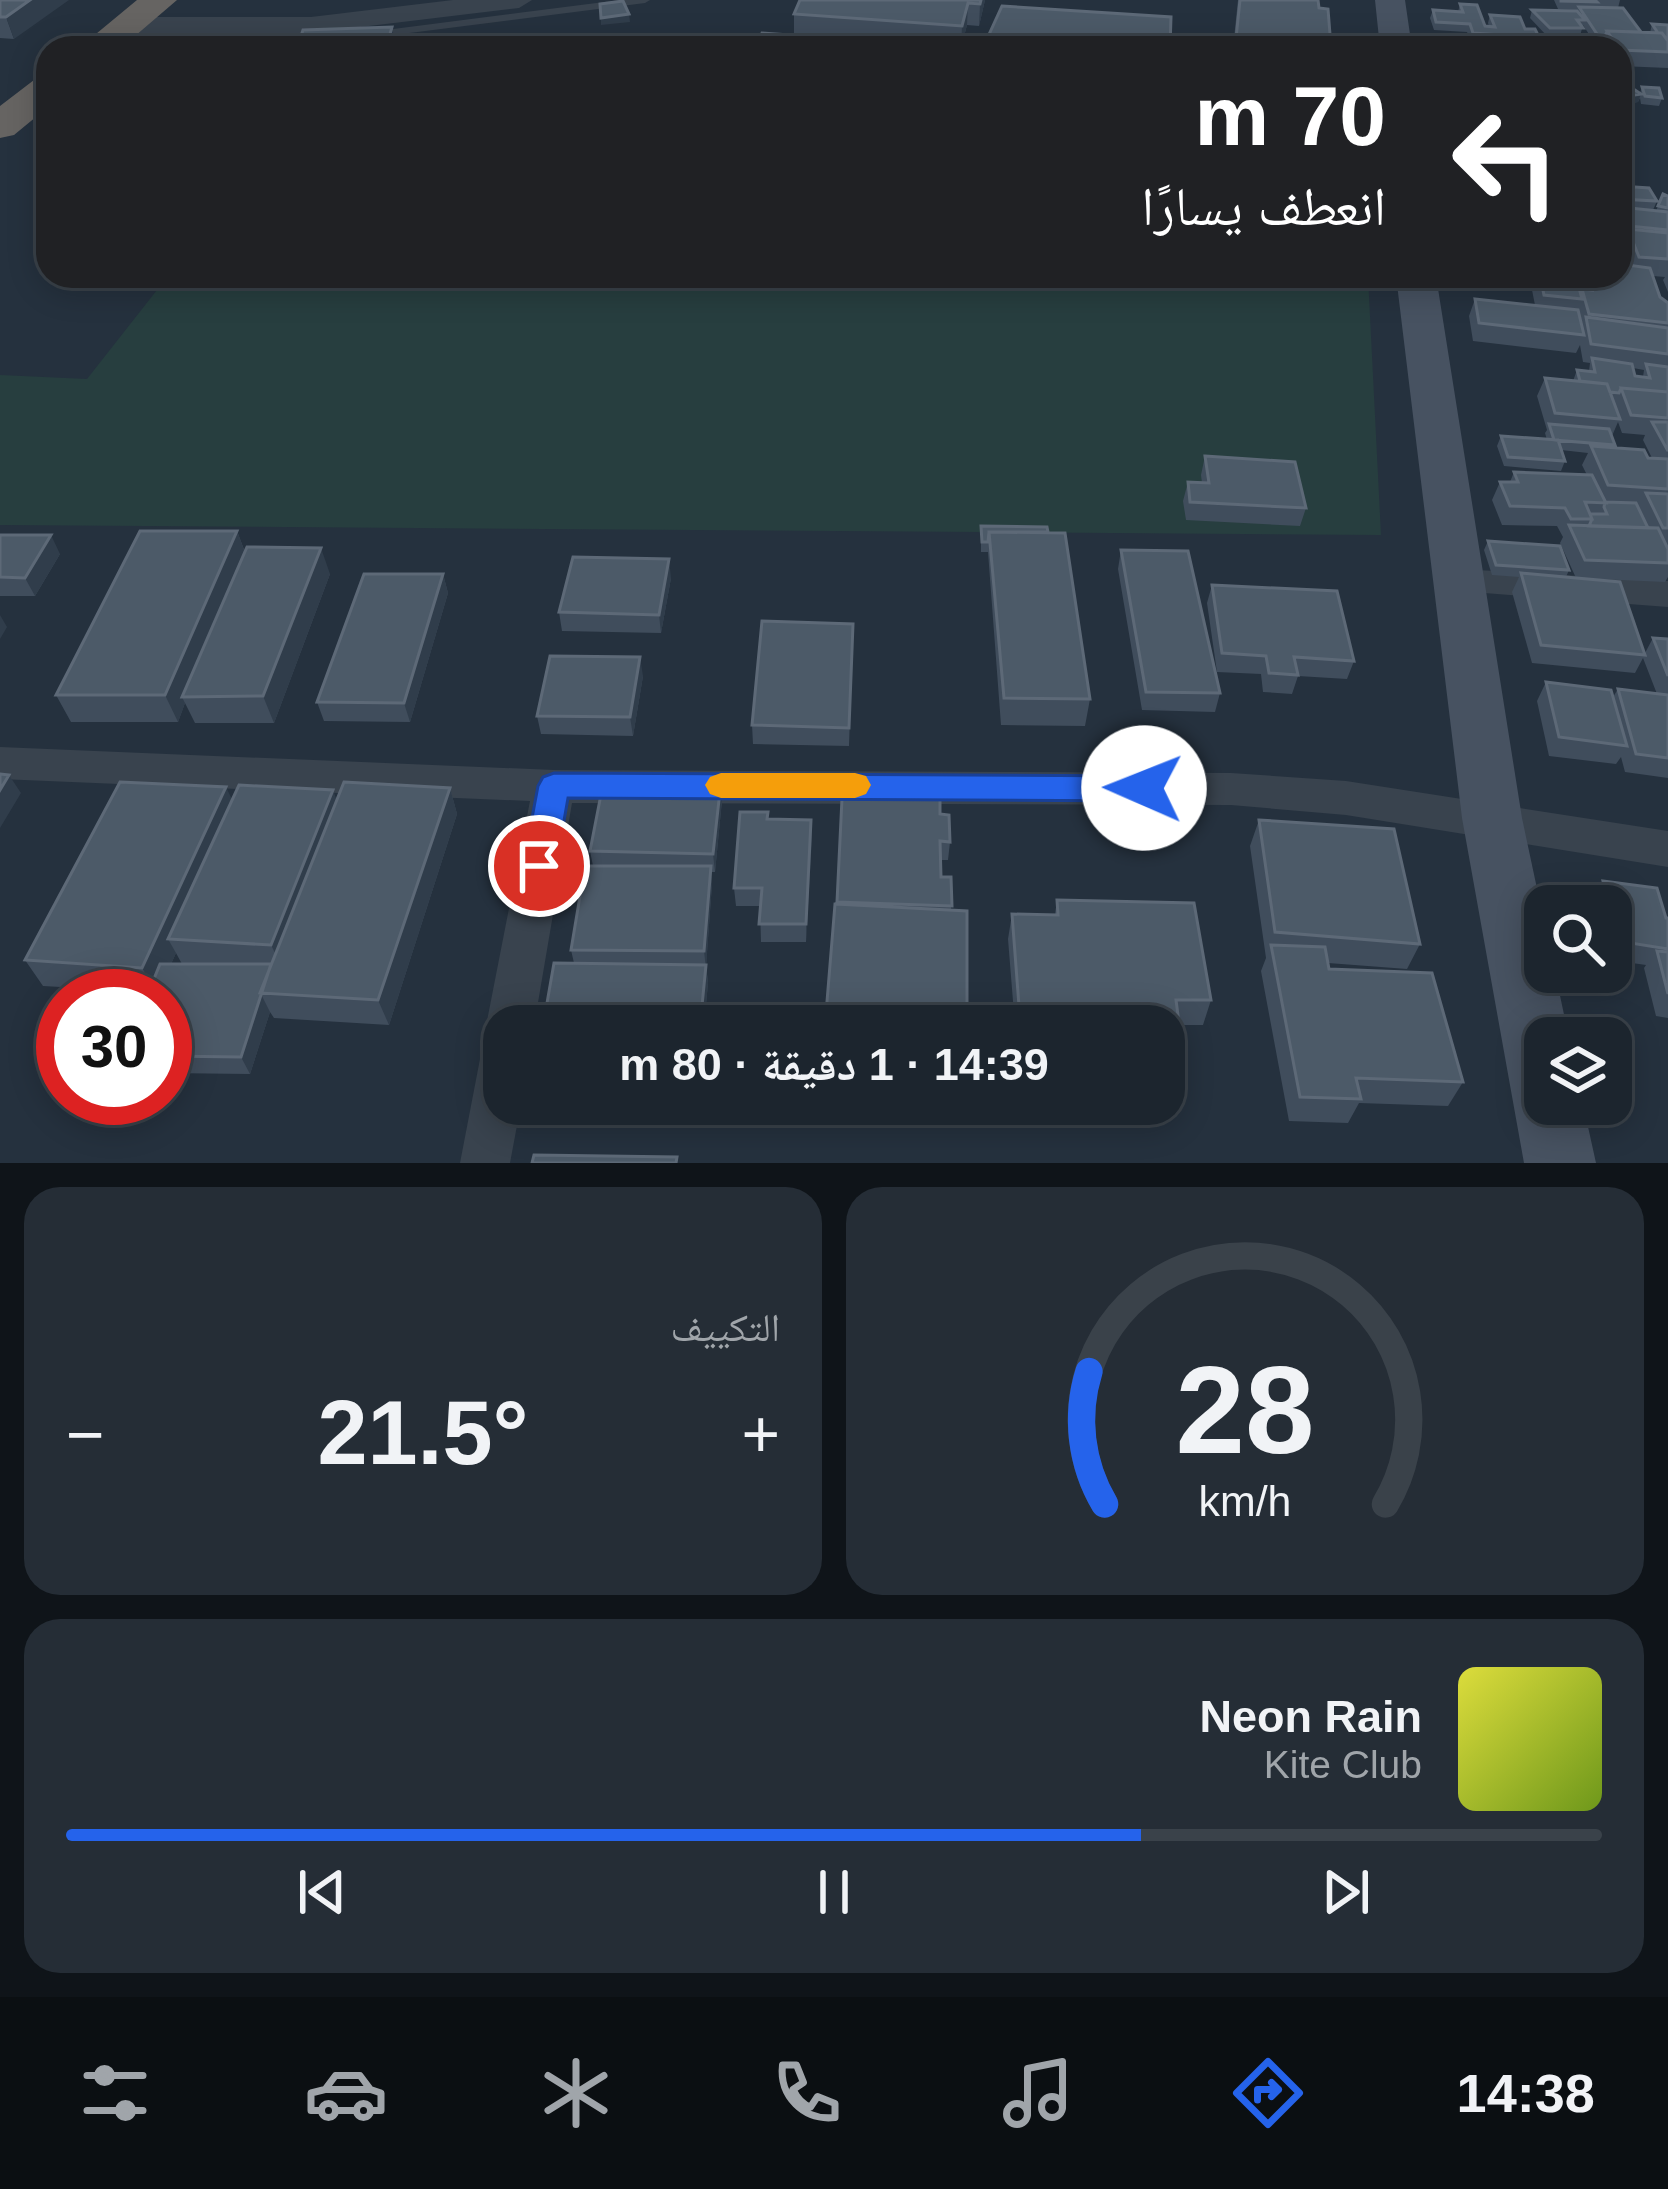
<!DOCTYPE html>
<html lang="ar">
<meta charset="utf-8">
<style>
:root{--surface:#1c252e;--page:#252d36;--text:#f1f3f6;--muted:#a0a5aa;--line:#3a424a;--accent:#2563eb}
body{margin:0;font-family:Helvetica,"Noto Naskh Arabic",sans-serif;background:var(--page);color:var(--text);direction:rtl;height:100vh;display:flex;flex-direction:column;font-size:45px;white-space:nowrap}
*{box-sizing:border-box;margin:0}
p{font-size:39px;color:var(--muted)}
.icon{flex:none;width:66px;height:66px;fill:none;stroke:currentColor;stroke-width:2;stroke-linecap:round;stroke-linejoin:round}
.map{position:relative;height:1163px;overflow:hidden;direction:ltr}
.sheet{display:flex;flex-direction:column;gap:24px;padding:24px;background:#0f1419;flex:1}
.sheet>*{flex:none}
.banner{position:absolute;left:36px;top:36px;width:1596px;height:252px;border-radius:36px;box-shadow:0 6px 30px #0003,0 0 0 3px var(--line);direction:rtl;background:#202124;color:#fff;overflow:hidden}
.tools{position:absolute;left:1524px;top:885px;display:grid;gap:24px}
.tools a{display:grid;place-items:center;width:108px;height:108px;border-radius:24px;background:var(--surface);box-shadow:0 6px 30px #0003,0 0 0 3px var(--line);font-size:60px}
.speed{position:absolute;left:36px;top:969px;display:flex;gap:24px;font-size:60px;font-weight:700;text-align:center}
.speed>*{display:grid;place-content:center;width:156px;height:156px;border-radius:50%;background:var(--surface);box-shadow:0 6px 30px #0003,0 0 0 3px var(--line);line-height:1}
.speed .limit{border:18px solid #d22;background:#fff;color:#111}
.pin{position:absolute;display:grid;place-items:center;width:102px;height:102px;color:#fff;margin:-51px;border:6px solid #fff;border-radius:50%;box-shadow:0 3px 12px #0007}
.me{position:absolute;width:132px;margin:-66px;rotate:271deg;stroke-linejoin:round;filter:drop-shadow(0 0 9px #0008)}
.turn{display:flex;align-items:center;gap:42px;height:252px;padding:0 48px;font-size:54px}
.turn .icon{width:156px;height:156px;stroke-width:2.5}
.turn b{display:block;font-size:84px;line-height:102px}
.big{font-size:90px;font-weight:700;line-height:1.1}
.sheet .widget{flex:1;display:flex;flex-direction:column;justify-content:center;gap:18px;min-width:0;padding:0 42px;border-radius:36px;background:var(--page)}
.sheet .dial{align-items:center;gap:0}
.dial svg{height:312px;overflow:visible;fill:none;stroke:var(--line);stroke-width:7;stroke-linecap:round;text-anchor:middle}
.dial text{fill:var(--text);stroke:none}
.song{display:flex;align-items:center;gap:36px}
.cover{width:144px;height:144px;border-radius:18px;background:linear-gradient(135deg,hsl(60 70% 55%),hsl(80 70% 35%))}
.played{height:12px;border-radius:6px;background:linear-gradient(90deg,var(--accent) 70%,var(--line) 70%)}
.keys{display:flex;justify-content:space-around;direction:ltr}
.heat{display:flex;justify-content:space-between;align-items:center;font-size:66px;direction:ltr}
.sheet .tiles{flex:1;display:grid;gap:24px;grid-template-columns:1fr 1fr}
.widget:last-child{grid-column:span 2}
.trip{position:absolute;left:483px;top:1005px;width:702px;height:120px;border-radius:36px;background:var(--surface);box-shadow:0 6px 30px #0003,0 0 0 3px var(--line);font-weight:700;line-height:120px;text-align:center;direction:rtl}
.tabs{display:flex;height:192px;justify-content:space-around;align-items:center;background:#0b0f12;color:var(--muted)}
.tabs .icon{width:84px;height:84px}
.tabs .on{color:var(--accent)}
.tabs b{font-size:54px;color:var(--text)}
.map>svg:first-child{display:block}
</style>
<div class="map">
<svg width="1668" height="1163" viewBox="0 0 1668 1163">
<rect width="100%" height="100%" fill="#25313e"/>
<path fill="#273e3f" d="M168,276H1368L1381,535L0,525V375L87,379Z"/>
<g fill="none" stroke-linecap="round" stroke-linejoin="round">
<path fill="#39434e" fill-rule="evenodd" d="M620,0H650L645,3L370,38L365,35L370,32Z
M319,38L325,41L323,43L262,48H205L211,45Z"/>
<path fill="#39434e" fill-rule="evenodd" d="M1459,569L1668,581V607L1446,590L1441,581L1446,572Z
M0,747L554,770L1231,773L1346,781L1668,831V867L1346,815L1231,805L572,803L534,1026H504V1104H521L510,1163H460L480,1059L493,1041L486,1026L530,801L0,779Z"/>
<path fill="#39434e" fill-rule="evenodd" d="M453,0H532L519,8L311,33H128L114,25L128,17H311Z"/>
<path fill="#475261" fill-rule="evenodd" d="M1375,0H1405L1412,48H1380Z
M1396,276H1436L1522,818L1545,926V972H1555L1569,1038H1545V1104H1583L1596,1163H1524L1462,818Z"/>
<path fill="#666462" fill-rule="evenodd" d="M137,0H177L121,48H79Z
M48,76V107L14,135L0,138V106L34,80Z"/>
</g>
<path fill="#404d5c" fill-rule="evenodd" d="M0,0L14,39L0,38Z
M800,0H985L979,26L967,25L961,48L805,37L804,48H757L794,35V14Z
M1238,0H1318L1319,8L1328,9L1331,48H1233Z
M1554,0H1620L1618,8L1641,32L1650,33L1652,24L1668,25V68L1620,66V48H1602V45H1596L1583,25L1580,36H1547L1530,18L1532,10H1578L1558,9Z
M1460,4L1485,26H1489L1488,23L1490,15L1525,29L1539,37L1538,39L1583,48H1498L1497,43L1471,41L1467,32L1434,30L1430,18L1433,10L1458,12Z
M987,39L1170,48H986Z
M1620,80L1640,93L1642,87L1662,98L1659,106L1641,104L1640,98L1638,102L1620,105Z
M1620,186L1657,201L1653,210L1656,211L1663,194L1668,196V292L1663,280L1665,277L1653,276L1660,297L1668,303V577L1665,582L1576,578L1560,543L1563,537L1557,526L1502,525L1492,500L1500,482H1510L1514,472L1587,475L1582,465L1588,453L1561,450L1565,461L1561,471L1504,466L1497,446L1501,436L1547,440L1545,433L1547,430L1537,396L1545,378L1573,381L1577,370L1589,371L1590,363L1583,362L1580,345L1576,353L1473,341L1469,316L1475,299L1535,305L1532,290L1491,285L1489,276H1576L1577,278V276H1620L1628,265L1620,247L1625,235L1620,234ZM1633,368L1644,370L1643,377L1635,376ZM1618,422L1622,433L1645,435L1643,440L1652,458L1614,448L1615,445L1612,436Z
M1205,456L1306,508L1300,526L1186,520L1183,501L1188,482L1202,483L1201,475Z
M981,526L1090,699L1085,726L1001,725L988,552H981Z
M237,531L245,552L330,574L274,723H195L185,703L178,722H71L56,695Z
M0,535L60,554L35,596H0Z
M1488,541L1569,570L1566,577L1645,653L1653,638L1668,639V778L1625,772L1621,757L1616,764L1549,756L1537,701L1546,682L1613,697L1618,689L1657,694L1643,658L1635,673L1532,663L1512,592L1519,577L1492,575L1484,550Z
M1121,550L1220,693L1215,712L1142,710L1118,569Z
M443,574L448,593L410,722L324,721L317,702Z
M671,578L661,633L562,631L559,612Z
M1212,585L1354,661L1347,679L1298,676L1292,694L1263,692L1261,674L1217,672L1207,603Z
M853,624L849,746L753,744L752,725Z
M643,676L633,736L541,734L537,716Z
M843,778L940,814L950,842L948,860H940L941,877H951V910L837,904Z
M450,788L457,814L389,1025L274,1018L270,1012L250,1074L165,1073V996L148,992L43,986L25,960L232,800H337ZM176,953L182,964H171Z
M722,800L715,872H711L712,884L706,965L708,983L704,1026H543L574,963L571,950L593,866L590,851Z
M768,819L811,820L806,942H761L760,906H736L734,888Z
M1259,820L1420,944L1407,969L1328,963L1329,969L1463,1082L1448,1106L1359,1103L1348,1123L1289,1121L1261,971L1266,958L1250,846Z
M1603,881L1668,918V1018L1656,1016L1644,968L1646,965L1611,960V906H1594L1592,899Z
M1057,900L1211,1000L1203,1025H1178L1171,1047H1164V1026H1015L1008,939L1012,914H1055Z"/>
<path fill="#303d4b" d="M30,0H69L14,39L6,17Z
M981,0H985L979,26L980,4Z
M968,3L967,25L961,48L962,26Z
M629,14L630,22L601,25V18Z
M392,27L395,42L394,48H386Z
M1641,94L1638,102L1620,105V97Z
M237,531L247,558L182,697L185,703L178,722L165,695Z
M51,535L60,554L35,596L25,578Z
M321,548L330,574L274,723L263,696Z
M669,559L671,578L661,633L659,615Z
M443,574L448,593L410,722L404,703Z
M0,615L7,627L0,639Z
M640,657L643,676L633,736L630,717Z
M9,775L21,793L0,828V790Z
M721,782L722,800L715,872L713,854Z
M226,787L239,814L168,939L176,953L158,993L142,968Z
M450,788L457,814L389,1025L378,1000Z
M333,790L343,817L284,971L271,945Z
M811,820L812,838L806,942V924Z
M711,866L712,884L706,969L704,951Z
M706,965L708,983L704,1026H700Z
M261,994L270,1012L250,1074L241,1057Z"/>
<path fill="#4c5a68" stroke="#5d6977" stroke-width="3" d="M0,0H30L6,17H0Z
M800,0H981L980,4L968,3L962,26L794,14Z
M1240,0H1318L1319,8L1328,9L1331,47L1235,48Z
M1561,0H1595L1597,2L1561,1Z
M623,1L629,14L601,18L600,4Z
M1460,4L1477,5L1485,26L1495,27L1490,15L1520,17L1525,29H1535L1539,37L1512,38L1533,39L1536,48H1503L1500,35L1473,33L1470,24L1436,22L1433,10L1463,12Z
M1002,6L1171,17L1170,48H1086L987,39Z
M1579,7L1623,8L1641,32L1607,31L1605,37H1599Z
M1532,10L1577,11L1585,20H1577L1583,28H1550Z
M1652,24L1668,25V41L1662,33H1658Z
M392,27L386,48H297L303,30Z
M1607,31L1662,33L1668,41V52L1620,50Z
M762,33L805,36L801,46L757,47Z
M273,37L268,48H184L193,39Z
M1536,39L1567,41L1568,46L1583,48H1539Z
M735,40L736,48H690V42Z
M1620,80L1641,94L1620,97Z
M1642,87L1659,88L1662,98L1645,96Z
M1620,186L1649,188L1657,201L1620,199Z
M1663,194L1668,196V208L1658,206Z
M1620,207L1668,212V230L1620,225Z
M1628,229L1668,233V259L1639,257Z
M1620,264L1650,268L1660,297L1668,303V323L1589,314L1582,289L1592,290L1588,276H1620Z
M1540,276H1576L1582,299L1544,295Z
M1475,299L1578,310L1584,335L1479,323Z
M1586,317L1668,328V354L1591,344Z
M1592,358L1632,364L1635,376L1650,378L1646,364L1668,367V392L1621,388L1619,393L1610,392L1607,384L1580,381L1577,370L1595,372Z
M1545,378L1607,384L1620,419L1555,413Z
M1621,388L1668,392V418L1631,415Z
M1652,422H1668V451Z
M1549,424L1609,429L1615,445L1554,440Z
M1501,436L1558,440L1565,461L1508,457Z
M1591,446L1644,450L1648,458L1668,459V489L1608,485Z
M1205,456L1295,462L1306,508L1190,502L1188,482L1209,483Z
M1514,472L1592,475L1606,503L1585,502L1592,519H1571L1565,508L1510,506L1500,482H1518Z
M1646,493L1668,494V528H1663Z
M1605,502L1636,503L1648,528L1589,526L1592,519L1590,514H1607L1604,507Z
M1569,525L1658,528L1668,549V563L1585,560Z
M981,526L1047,527L1048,532H989L988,542H982Z
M140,531H237L165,695H56Z
M989,532L1065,533L1090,699L1004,698Z
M0,535H51L25,578L0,577Z
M1488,541L1560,546L1569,570L1496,565Z
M247,547L321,548L263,696L182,697Z
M1121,550L1188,551L1220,693L1146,692Z
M573,557L669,559L659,615L559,612Z
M1521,573L1620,582L1645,655L1541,645Z
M364,574H443L404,703L317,702Z
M1212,585L1337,591L1354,661L1294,657L1298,675L1269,673L1266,656L1222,653Z
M762,621L853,624L849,728L752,725Z
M1653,638L1668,639V676Z
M550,656L640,657L630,717L537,716Z
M1546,682L1611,690L1627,746L1559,737Z
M1618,689L1668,695V758L1636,754Z
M0,774L9,775L0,790Z
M843,778L940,781V814L949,815L950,842L940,841L941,877H951L952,906L837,902Z
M604,779L721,782L713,854L590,851Z
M120,782L226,787L142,968L25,960Z
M344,782L450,788L378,1000L260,993Z
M239,785L333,790L271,945L168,939Z
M740,812H768L767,819L811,820L806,924H759L762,888H734Z
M1259,820L1394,829L1420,944L1275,932Z
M585,866H711L704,951L571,950Z
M1603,881L1657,888L1666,918H1668V949L1618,941Z
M1057,900L1194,903L1211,1000H1176L1179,1023L1020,1019L1012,914L1058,915Z
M835,904L967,911V1026H825Z
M1271,945L1325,947L1329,969L1432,973L1463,1082L1356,1078L1361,1099L1300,1097Z
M1657,951L1668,952V994Z
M554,963L706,965L700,1026H543Z
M160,964H271L241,1057L165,1056V996H147Z
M534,1155L677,1157L676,1163H532Z"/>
<path fill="#2563eb" stroke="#184099" stroke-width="3" d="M554,773L1144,776L1155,779L1160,788L1155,797L1144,801L568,798L556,866L551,876L539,880L528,876L523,866L538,786L543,777Z"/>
<path fill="#f59e0b" d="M721,773H855L866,776L871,785L866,794L855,798H721L710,794L705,785L710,777Z"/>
</svg>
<div class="tools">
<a><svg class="icon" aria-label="search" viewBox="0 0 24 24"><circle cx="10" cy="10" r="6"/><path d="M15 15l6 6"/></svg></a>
<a><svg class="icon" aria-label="layers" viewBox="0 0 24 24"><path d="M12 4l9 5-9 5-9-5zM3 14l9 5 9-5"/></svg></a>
</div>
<div class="speed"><div class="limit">30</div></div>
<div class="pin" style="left:539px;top:866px;background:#d93025"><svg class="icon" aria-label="arrive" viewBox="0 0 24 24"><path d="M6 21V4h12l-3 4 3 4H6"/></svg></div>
<svg class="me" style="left:1144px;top:788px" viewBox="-20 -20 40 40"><circle r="19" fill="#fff"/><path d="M0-13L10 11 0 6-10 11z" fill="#2563eb"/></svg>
<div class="trip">14:39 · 1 دقيقة · 80 m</div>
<div class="banner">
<div class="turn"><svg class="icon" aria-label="left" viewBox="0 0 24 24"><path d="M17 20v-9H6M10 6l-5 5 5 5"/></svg><div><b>70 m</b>انعطف يسارًا</div></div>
</div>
</div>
<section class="sheet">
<div class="tiles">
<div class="widget dial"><svg viewBox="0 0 100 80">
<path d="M14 69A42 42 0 1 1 86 69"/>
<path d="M14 69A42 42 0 0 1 10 35" stroke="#2563eb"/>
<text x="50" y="56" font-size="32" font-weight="700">28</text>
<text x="50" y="72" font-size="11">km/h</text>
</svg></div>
<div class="widget"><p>التكييف</p>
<div class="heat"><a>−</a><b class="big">21.5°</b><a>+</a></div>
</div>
<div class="widget">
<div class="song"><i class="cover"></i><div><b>Neon Rain</b><p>Kite Club</p></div></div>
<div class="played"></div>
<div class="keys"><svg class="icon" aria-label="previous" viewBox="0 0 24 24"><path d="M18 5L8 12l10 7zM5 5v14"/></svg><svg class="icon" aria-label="pause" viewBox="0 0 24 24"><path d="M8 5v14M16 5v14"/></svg><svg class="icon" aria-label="next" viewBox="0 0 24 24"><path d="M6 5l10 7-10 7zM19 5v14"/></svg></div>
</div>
</div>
</section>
<nav class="tabs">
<b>14:38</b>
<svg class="icon on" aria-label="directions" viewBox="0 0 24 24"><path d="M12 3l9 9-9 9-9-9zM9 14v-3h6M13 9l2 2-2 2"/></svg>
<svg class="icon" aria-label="music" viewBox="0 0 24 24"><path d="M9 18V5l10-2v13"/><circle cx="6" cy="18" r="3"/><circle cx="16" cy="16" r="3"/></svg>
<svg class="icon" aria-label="phone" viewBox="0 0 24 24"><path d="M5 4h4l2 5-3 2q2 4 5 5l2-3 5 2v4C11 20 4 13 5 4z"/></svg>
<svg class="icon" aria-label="climate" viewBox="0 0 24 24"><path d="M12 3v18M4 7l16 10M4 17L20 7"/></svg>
<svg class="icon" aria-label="car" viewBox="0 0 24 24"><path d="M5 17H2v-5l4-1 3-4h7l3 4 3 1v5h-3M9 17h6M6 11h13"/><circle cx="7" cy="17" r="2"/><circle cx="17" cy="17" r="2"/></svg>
<svg class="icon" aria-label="filters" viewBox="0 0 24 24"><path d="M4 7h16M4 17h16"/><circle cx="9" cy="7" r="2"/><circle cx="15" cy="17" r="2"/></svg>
</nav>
